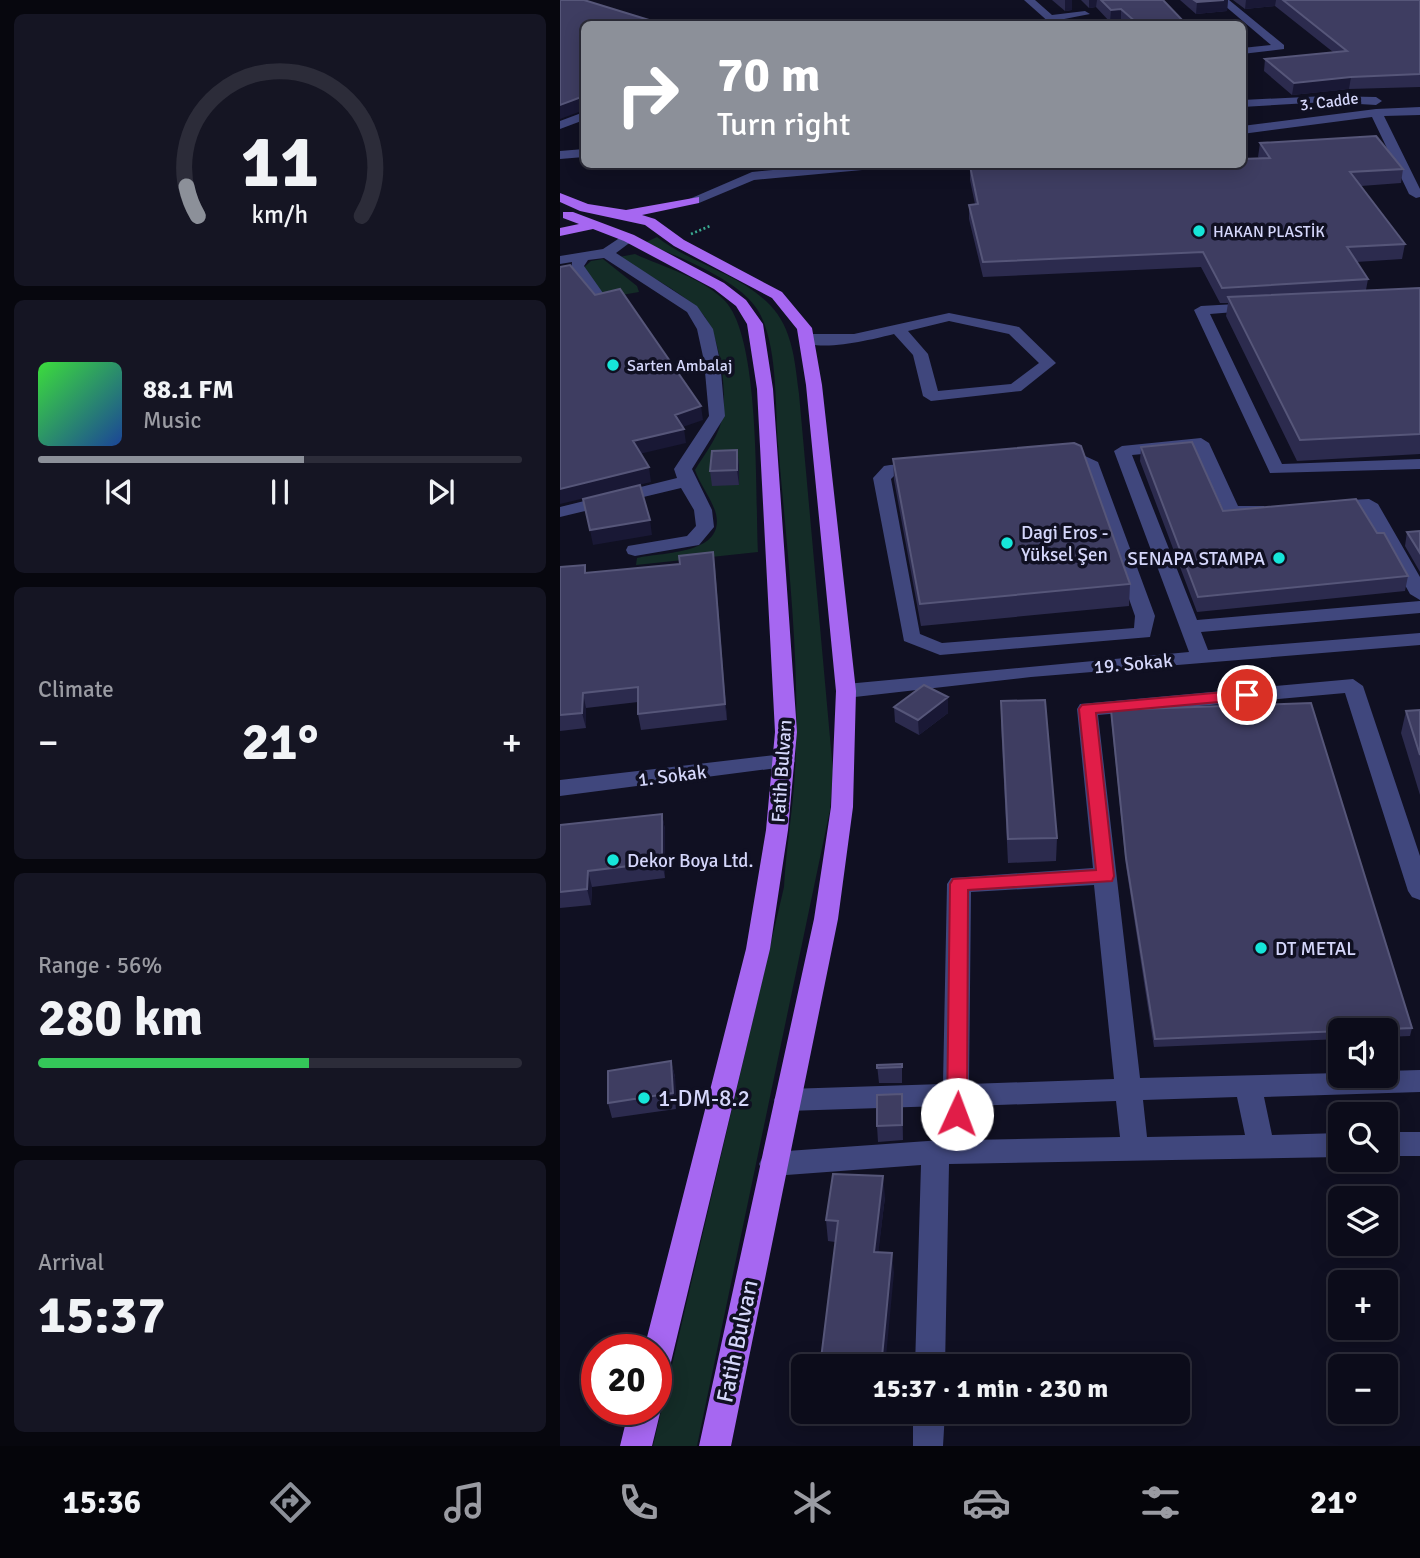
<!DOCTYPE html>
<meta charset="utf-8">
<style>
:root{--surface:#0c0c1a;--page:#151523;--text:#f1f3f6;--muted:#9a9ba2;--line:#2c2c39;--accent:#8c9099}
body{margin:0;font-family:Signika,sans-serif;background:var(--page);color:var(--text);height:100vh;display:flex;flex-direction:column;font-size:26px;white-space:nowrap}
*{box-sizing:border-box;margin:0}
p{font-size:23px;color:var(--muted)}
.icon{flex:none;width:38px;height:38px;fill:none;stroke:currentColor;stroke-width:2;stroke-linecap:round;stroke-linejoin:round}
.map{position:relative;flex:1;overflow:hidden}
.sheet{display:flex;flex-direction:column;gap:14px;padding:14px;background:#07070e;width:560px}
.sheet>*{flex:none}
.guide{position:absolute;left:21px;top:21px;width:665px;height:147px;border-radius:10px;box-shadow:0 4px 18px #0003,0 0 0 2px var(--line);background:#8c9099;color:#fff;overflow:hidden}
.fabs{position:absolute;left:768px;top:1018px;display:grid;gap:14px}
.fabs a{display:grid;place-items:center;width:70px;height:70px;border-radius:10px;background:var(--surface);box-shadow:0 4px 18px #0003,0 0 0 2px var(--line);font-size:35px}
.speed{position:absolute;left:21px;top:1334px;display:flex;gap:14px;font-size:35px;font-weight:700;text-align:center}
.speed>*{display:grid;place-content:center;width:91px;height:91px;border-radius:50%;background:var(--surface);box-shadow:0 4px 18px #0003,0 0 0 2px var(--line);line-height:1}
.speed .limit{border:10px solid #d22;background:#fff;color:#111}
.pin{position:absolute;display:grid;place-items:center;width:60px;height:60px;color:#fff;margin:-30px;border:4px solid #fff;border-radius:50%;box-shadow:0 2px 7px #0007}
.me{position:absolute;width:77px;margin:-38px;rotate:2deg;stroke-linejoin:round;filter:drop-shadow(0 0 5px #0008)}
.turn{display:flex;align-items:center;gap:24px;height:147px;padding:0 21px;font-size:32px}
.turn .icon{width:91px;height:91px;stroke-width:2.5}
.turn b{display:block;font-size:49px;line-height:60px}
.big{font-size:52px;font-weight:700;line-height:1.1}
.sheet .widget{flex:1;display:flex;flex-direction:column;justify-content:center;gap:10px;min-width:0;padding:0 24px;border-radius:10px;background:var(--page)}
.sheet .dial{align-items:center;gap:0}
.dial svg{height:182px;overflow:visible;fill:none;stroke:var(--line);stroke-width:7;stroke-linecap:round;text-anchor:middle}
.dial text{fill:var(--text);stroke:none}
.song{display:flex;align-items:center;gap:21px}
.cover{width:84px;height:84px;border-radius:10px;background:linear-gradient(135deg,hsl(120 70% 55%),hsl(220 70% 35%))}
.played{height:7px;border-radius:4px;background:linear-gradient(90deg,var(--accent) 55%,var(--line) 55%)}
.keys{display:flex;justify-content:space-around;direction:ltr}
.heat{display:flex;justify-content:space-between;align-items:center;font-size:38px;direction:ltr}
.charge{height:10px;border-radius:5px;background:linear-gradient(90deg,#34c759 56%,var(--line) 0)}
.trip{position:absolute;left:231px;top:1354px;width:399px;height:70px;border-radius:10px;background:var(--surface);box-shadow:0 4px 18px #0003,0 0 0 2px var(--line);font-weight:700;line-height:70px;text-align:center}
.tab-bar{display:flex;height:112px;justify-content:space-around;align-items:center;background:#05050a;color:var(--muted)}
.tab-bar .icon{width:49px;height:49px}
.tab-bar .current{color:var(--accent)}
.tab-bar b{font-size:32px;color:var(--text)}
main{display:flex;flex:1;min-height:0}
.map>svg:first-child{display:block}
</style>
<main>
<section class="sheet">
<div class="widget dial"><svg viewBox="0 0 100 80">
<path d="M14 69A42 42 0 1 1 86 69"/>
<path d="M14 69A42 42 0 0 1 9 56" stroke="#8c9099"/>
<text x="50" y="56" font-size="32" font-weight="700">11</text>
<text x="50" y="72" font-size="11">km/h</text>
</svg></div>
<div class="widget">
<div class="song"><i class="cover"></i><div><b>88.1 FM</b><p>Music</p></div></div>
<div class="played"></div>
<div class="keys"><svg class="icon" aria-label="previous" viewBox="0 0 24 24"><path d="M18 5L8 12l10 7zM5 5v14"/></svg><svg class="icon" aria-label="pause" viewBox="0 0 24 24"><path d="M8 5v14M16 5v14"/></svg><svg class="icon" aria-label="next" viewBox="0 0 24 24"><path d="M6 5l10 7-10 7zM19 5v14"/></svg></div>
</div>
<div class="widget"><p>Climate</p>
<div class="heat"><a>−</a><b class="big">21°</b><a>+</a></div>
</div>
<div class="widget"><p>Range · 56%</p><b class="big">280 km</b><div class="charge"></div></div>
<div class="widget"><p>Arrival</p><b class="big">15:37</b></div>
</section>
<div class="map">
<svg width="860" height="1446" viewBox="0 0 860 1446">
<rect width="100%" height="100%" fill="#101022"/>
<path fill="#142c27" d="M97,237C138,270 210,279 228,335C235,354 236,374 239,394L273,771L270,810L137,1446H93L224,887C226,848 233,810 235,771C241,662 227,552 218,444C215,405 218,341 197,309C179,280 116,255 84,243Z
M75,254C103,267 143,278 165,301C201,339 195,497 198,552L76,565L77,558C102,552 165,555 156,514C152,499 140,485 135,470C144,455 156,440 161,423C169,396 160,330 140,311C118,289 85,274 59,257Z
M43,259L77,286L79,292L44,298L22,269L31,261Z"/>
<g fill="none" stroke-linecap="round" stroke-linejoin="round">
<path stroke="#3aaa91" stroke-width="2.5" stroke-dasharray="2 2.5" stroke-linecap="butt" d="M131,234L150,226"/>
<path fill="#40477d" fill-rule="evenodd" d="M464,0H475L492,15L525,11L530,14L499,20L502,24H491Z
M658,0H669L724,45V49L682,54V48L711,45Z
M766,96L816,97L822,101L816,105L766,102L682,107V100Z
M860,107V115L824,116L860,189V197L856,198L849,194L812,117L682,134V126L816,109Z
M24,112V120L0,129V121Z
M24,149V157L0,159V151Z
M277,164H330L324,168L194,180L139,203L127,200L192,172Z
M64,235L76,238L56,253L137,306L153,329L160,361L165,416L132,469L152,510L154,527L139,545L75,556L68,554L66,550L68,546L127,536L136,526L134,510L121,488L0,517V507L117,478L114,469L149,416L144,361L137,329L127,312L44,258L28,260L24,266L50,303L43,307L38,306L11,272L12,262L0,264V256L43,249Z
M694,303L701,307L699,310L650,314L722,464L860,459V469L710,473L634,310L641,306Z
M389,313L459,327L496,363L461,391L371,401L363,396L353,355L334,334C314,339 255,354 239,339L247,334H294ZM389,321L449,334L479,363L451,384L378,391L368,354L348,331Z
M641,438L649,443L678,506H704L707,510L704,514L666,516L635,449L572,455L637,620L860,601V613L641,632L648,650L860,633V645L471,677L286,698L279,696L276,691L286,684L629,652L554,451L562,446Z
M512,450L538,462L595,616L590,637L380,655L344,641L313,478L324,466L330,465ZM510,460L522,465L575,616L574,628L382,643L360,634L331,479L335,475Z
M809,499L818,504L860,577V600L850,594L803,510L772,511L763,506L772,501Z
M793,679L803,686L860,856V900L852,897L848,891L785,693L538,715L580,1078L780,1073V1076H826V1071L860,1070V1092L704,1097L712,1135L780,1133V1157L389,1164L385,1367H355L361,1165L213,1176L203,1172L199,1164L203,1156L213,1152L382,1140V1106L227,1111L218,1108L214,1100L218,1092L227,1089L383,1084L387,884L391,878L533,868L517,709L520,704ZM534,885L554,1079L409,1084L411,892ZM677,1097L685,1135L587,1137L583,1100ZM556,1101L560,1137L409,1140V1106Z
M224,754L232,756L235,761L232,766L0,796V780Z
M826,1132H860V1156H826Z
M353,1412H385L383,1446H353Z"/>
<path fill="#a667f1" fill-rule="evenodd" d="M0,193L28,204L66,210L139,197V203L82,215L95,219L124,240L222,292L252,328L262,385L296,691L293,807L278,919L171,1446H139L254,919L271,807L276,691L246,385L237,329L212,298L114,246L85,225L20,211L0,202Z
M3,212H13L74,235L164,283L186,300L203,324L213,389L237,732L228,830L210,949L111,1362L107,1372L96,1376V1349H84L186,949L206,830L215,732L197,389L187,324L176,306L154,289L64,241L33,229L0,236V228L19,224L3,218Z
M96,1399L101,1409L92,1446H60L69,1409H96Z"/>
</g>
<path fill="#2c2b4e" d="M492,0H512V10L505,11Z
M521,0H603L626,24H565L561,21L550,22L536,7L529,8Z
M620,0H668L667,11L636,14Z
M673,0H860V87L789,89L732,95L704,71L705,59L773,52L715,6L685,9Z
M700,143L843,169L841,183L801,186L845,244L842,259L796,262L808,279L806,290L860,288V454L737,461L666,316L668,303H660L641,267L423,277L409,219V205L415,204L410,180V166L482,169L699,158L698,157Z
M581,447L663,511L817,533L848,576L845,591L637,612L580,461Z
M177,450L179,465V485L152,486L150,471Z
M333,459L570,584L569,606L361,626L334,480Z
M860,531V572L845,546L847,532Z
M0,567L27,573L155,567L167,720L81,730L78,714V702L26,708V728L0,731Z
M441,701L497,838L496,861L448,863L441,724Z
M334,707L388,713L359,735L335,722Z
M551,710L852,1028L850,1036L826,1037V1031H780V1039L594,1047L566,866L551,718Z
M860,710V795L841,733L846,711Z
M102,814L105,830V878L32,887L31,905L0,908V825Z
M111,1061L115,1077L116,1109L52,1118L48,1103Z
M342,1064V1083H319L317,1065Z
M342,1094L343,1140L318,1142L317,1126Z
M325,1197L318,1252L334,1273L275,1242L268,1241L266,1220Z"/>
<path fill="#191835" d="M505,0H512V10L505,11Z
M529,0H537L536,7L529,8Z
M668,0L667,11L636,14L637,2Z
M686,0H716L715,6L685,9Z
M561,9V21L550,22L551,10Z
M791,77L789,89L732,95L734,83Z
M24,96V110L0,119V105Z
M141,406L143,420L117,429L115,415Z
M124,429L126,443L75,455L73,441Z
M177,450L179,465V485L177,470Z
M89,467L91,482L0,504V489Z
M90,520L92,535L33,545L30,530Z
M153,552L155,567L167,720L165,704Z
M23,693L26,708V728L22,713Z
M388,697V713L359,735L358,720Z
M102,814L105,830V878L102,862Z
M28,871L32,887L31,905L27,889Z
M111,1061L115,1077L116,1109L113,1093Z
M323,1176L325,1197L316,1273L314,1252Z
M332,1253L334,1273L325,1367H321Z"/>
<path fill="#3e3d61" stroke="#565679" stroke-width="2" d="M0,0H24L102,24H24V96L0,105Z
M541,0H603L626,24H578L561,9L551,10Z
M634,0H664L637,2Z
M723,0H860V74L791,77L734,83L705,59L787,51Z
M816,136L843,169L790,172L845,244L787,247L808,279L662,288L643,252L423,262L409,205L418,204L410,166L481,164L482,169L567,164H682V159L710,158L700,143Z
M10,265L35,295L60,289L141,406L115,415L124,429L73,441L89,467L0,489V267Z
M860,288V434L740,440L668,297Z
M632,442L663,511L796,499L817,533H824L848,576L638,597L581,447Z
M514,443L521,446L570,584L360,604L333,459Z
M177,450V470L150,471L152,451Z
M80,485L90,520L30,530L23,499Z
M860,531V553L847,532Z
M153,552L165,704L78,714V687L23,693L22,713L0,715V567L25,565V573L120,564L119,556Z
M364,685L388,697L358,720L334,707Z
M485,700L497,838L448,839L441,701Z
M751,703L852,1028L595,1039L566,858L551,710Z
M860,710V755L846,711Z
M102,814V862L28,871L27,889L0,892V825Z
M111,1061L113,1093L48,1103V1071Z
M342,1064V1067L317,1068V1065Z
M342,1094V1125L317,1126V1095Z
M273,1174L323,1176L314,1252L332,1253L321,1367H260L278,1221L266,1220Z"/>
<path fill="#e11d48" stroke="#92132f" stroke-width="2" d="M687,690L692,692V699L536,713L554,876L552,881L408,890L407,1114L404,1120L397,1123L390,1120L387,1114L390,884L393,879L536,870L519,709L522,705Z"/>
<g fill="#16e6d9" stroke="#101022" stroke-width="2.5">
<circle cx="639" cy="231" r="7"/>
<circle cx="53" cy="365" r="7"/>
<circle cx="447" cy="543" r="7"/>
<circle cx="719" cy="558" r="7"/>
<circle cx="53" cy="860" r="7"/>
<circle cx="701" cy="948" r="7"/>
<circle cx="84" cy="1098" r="7"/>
</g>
<g text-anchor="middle" stroke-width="7" stroke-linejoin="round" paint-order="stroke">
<g font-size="16" fill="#d5d7fb" stroke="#101022">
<text transform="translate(769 101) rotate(-7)" y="6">3. Cadde</text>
</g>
<g font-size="16" fill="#d5d7fb" stroke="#101022" text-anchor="start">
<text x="653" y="237">HAKAN PLASTİK</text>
<text x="67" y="371">Sarten Ambalaj</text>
</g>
<g font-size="19" fill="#d5d7fb" stroke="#101022" text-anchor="start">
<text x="461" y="539">Dagi Eros -<tspan x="461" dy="22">Yüksel Şen</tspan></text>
<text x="705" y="565" text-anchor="end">SENAPA STAMPA</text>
<text x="67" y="867">Dekor Boya Ltd.</text>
<text x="715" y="955">DT METAL</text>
</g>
<g font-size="19" fill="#d5d7fb" stroke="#101022">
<text transform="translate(573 663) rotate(-5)" y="7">19. Sokak</text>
<text transform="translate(221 771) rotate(-86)" y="7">Fatih Bulvarı</text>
<text transform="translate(112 775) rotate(-7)" y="7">1. Sokak</text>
</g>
<g font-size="23" fill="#d5d7fb" stroke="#101022" text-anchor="start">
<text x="98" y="1106">1-DM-8.2</text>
</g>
<g font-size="23" fill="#d5d7fb" stroke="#101022">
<text transform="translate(177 1341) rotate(-78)" y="8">Fatih Bulvarı</text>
</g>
</g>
</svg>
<div class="fabs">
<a><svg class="icon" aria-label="sound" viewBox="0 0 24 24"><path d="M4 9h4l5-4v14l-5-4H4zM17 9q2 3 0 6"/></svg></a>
<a><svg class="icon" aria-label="search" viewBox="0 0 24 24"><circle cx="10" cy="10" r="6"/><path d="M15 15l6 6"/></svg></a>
<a><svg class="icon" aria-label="layers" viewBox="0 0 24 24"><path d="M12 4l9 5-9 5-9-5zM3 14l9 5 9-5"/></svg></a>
<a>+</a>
<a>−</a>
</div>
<div class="speed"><div class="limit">20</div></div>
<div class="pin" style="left:687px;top:695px;background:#d93025"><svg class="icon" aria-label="arrive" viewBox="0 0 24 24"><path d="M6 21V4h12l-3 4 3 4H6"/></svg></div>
<svg class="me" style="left:397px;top:1114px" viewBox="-20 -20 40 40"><circle r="19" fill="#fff"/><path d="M0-13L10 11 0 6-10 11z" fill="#e11d48"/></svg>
<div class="trip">15:37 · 1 min · 230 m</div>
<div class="guide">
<div class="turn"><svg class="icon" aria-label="right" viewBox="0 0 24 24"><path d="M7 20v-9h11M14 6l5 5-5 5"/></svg><div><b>70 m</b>Turn right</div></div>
</div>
</div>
</main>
<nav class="tab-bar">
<b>15:36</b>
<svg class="icon current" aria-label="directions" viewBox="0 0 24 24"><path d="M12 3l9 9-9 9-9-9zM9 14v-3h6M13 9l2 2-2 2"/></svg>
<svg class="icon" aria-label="music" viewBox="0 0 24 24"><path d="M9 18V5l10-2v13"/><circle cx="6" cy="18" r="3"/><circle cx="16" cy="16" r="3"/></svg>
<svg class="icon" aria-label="phone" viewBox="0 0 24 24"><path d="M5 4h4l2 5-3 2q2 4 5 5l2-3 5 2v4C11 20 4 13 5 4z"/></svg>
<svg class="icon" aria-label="climate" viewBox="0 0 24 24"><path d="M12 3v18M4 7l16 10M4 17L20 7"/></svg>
<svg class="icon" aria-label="car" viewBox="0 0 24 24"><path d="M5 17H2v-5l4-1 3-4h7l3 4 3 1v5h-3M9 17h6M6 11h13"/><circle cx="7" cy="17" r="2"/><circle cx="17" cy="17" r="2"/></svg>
<svg class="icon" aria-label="filters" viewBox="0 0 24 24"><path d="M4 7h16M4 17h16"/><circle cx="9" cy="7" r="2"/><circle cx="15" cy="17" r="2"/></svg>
<b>21°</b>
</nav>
